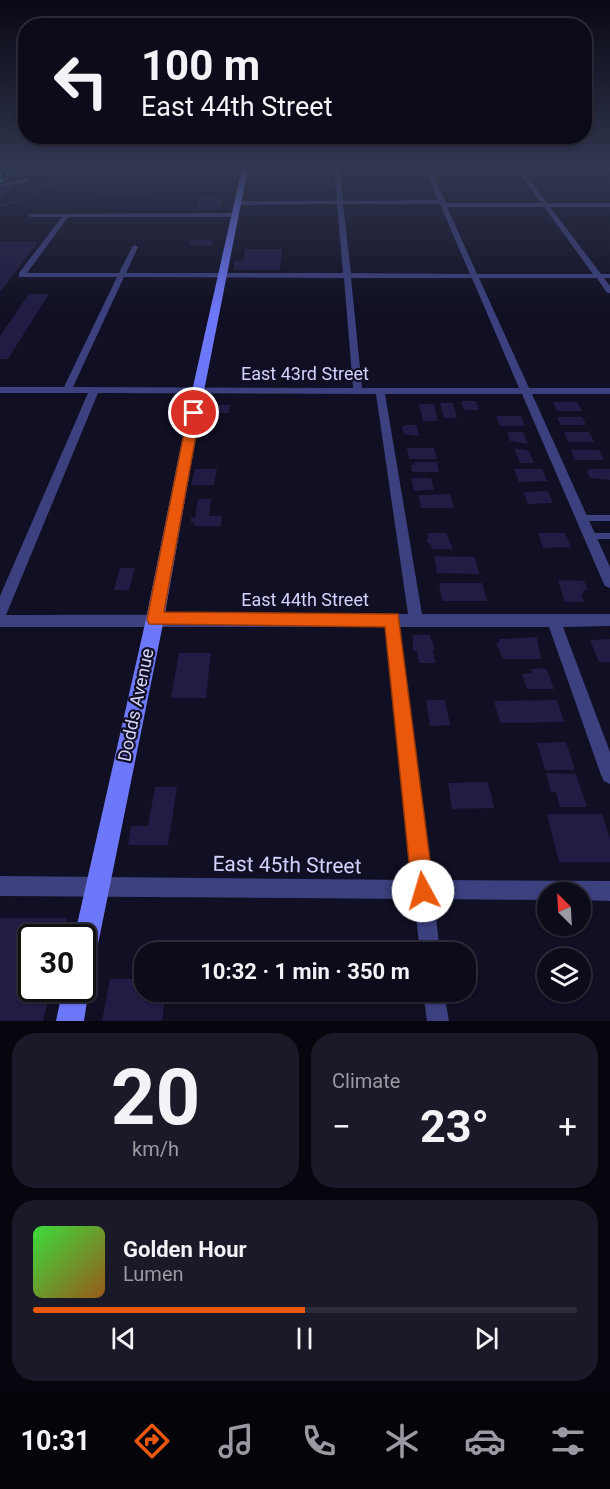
<!DOCTYPE html>
<meta charset="utf-8">
<style>
:root{--surface:#0c0b1a;--page:#1a1927;--text:#f1f3f6;--muted:#9a9ba2;--line:#2c2b39;--accent:#ea580c}
body{margin:0;font-family:Roboto,sans-serif;background:var(--page);color:var(--text);height:100vh;display:flex;flex-direction:column;font-size:22px;white-space:nowrap}
*{box-sizing:border-box;margin:0}
p{font-size:20px;color:var(--muted)}
.icon{flex:none;width:33px;height:33px;fill:none;stroke:currentColor;stroke-width:2;stroke-linecap:round;stroke-linejoin:round}
.map{position:relative;height:1021px;overflow:hidden}
.drawer{display:flex;flex-direction:column;gap:12px;padding:12px;background:#07060e;flex:1}
.drawer>*{flex:none}
.guide{position:absolute;left:18px;top:18px;width:574px;height:126px;border-radius:24px;box-shadow:0 2px 4px #0004,0 0 0 2px var(--line);background:#0c0b1a;color:var(--text);overflow:hidden}
.needle{width:39px;rotate:336deg}
.tools{position:absolute;left:537px;top:882px;display:grid;gap:12px}
.tools a{display:grid;place-items:center;width:54px;height:54px;border-radius:50%;background:var(--surface);box-shadow:0 2px 4px #0004,0 0 0 2px var(--line);font-size:30px}
.speed{position:absolute;left:18px;top:924px;display:flex;gap:12px;font-size:30px;font-weight:700;text-align:center}
.speed>*{display:grid;place-content:center;width:78px;height:78px;border-radius:50%;background:var(--surface);box-shadow:0 2px 4px #0004,0 0 0 2px var(--line);line-height:1}
.speed .limit{border:3px solid #111;border-radius:9px;background:#fff;color:#111}
.pin{position:absolute;display:grid;place-items:center;width:51px;height:51px;color:#fff;margin:-26px;border:3px solid #fff;border-radius:50%;box-shadow:0 2px 6px #0007}
.me{position:absolute;width:66px;margin:-33px;rotate:354deg;stroke-linejoin:round;filter:drop-shadow(0 0 4px #0008)}
.turn{display:flex;align-items:center;gap:21px;height:126px;padding:0 24px;font-size:27px}
.turn .icon{width:78px;height:78px;stroke-width:2.5}
.turn b{display:block;font-size:42px;line-height:51px}
.big{font-size:45px;font-weight:700;line-height:1.1}
.drawer .tile{flex:1;display:flex;flex-direction:column;justify-content:center;gap:9px;min-width:0;padding:0 21px;border-radius:24px;background:var(--page)}
.drawer .dial{align-items:center;gap:0}
.dial b{font-size:78px;line-height:1}
.song{display:flex;align-items:center;gap:18px}
.cover{width:72px;height:72px;border-radius:9px;background:linear-gradient(135deg,hsl(120 70% 55%),hsl(30 70% 35%))}
.played{height:6px;border-radius:3px;background:linear-gradient(90deg,var(--accent) 50%,var(--line) 50%)}
.keys{display:flex;justify-content:space-around;direction:ltr}
.heat{display:flex;justify-content:space-between;align-items:center;font-size:33px;direction:ltr}
.drawer .tiles{flex:1;display:grid;gap:12px;grid-template-columns:1fr 1fr}
.tile:last-child{grid-column:span 2}
.trip{position:absolute;left:134px;top:942px;width:342px;height:60px;border-radius:24px;background:var(--surface);box-shadow:0 2px 4px #0004,0 0 0 2px var(--line);font-weight:700;line-height:60px;text-align:center}
.menu{display:flex;height:96px;justify-content:space-around;align-items:center;background:#05040a;color:var(--muted)}
.menu .icon{width:42px;height:42px}
.menu .active{color:var(--accent)}
.menu b{font-size:27px;color:var(--text)}
.map>svg:first-child{display:block}
</style>
<div class="map">
<svg width="610" height="1021" viewBox="0 0 610 1021">
<rect width="100%" height="100%" fill="#100f23"/>
<g fill="none" stroke-linecap="round" stroke-linejoin="round">
<path stroke="#102946" stroke-width="2" d="M250,180H330
M0,206L27,198L54,181H234"/>
</g>
<path fill="#201c43" d="M67,168H93L85,179H59Z
M191,173L225,174L224,179H189Z
M146,184L155,188L151,196H94L100,188H144Z
M8,186H21L11,189L0,199V189Z
M200,197H223L220,209H196Z
M191,240H213L212,246L189,245Z
M0,242H38L0,292Z
M245,249H282L280,270H233L235,261H243Z
M29,294H49L8,359H0V336Z
M461,401H476L479,410H464Z
M553,402H577L582,411H557Z
M440,403H453L457,418H444Z
M419,404H434L438,421H423Z
M211,405H230L229,413H209Z
M496,416H521L525,426H500Z
M557,417H582L586,425H561Z
M405,425H417L419,436L404,434L402,427Z
M507,432H523L528,444L510,441Z
M564,432H589L594,442H568Z
M407,448H434L437,459H409Z
M514,448L529,451L534,463H520Z
M571,450H599L604,460H575Z
M414,462H437L439,472H412L411,465H415Z
M195,469H217L214,485H191Z
M514,469H542L547,481L519,482Z
M590,469H610V480L590,478L587,471Z
M411,478H431L434,490L414,491Z
M548,491L553,503L528,504L523,492Z
M450,494L454,508H421L418,495Z
M198,499H211L209,516H222L221,526H194V523L191,522V518H195Z
M428,533H446L453,549H432L430,543H427Z
M538,533H565L571,547L543,548Z
M434,556L475,557L479,574L437,573Z
M120,568H135L129,590H114Z
M558,580L584,581L588,590H583L584,594H581L584,602H565Z
M439,583H482L487,601H442Z
M413,635H430L435,650H433L435,663H419L417,651H413Z
M537,637L541,659H503L496,643H499V639Z
M610,639V662H599L590,640Z
M179,653H211L206,698H171Z
M543,668L547,670L554,689H527L522,674L532,673L531,669Z
M426,700H445L450,725L430,726Z
M557,700L564,722L500,723L494,701Z
M566,742L575,770H545L537,743Z
M546,773L576,774L587,807H560L556,792H551Z
M488,782L494,808L452,809L448,783Z
M155,787H177L168,845H128L131,826H148Z
M547,814H602L610,838V862H559Z
M0,918H67L63,938H32V988H51L43,1021H0Z
M110,979H144V992H166L162,1021H102Z"/>
<g fill="none" stroke-linecap="round" stroke-linejoin="round">
<path stroke="#3c407f" stroke-width="3" d="M0,186L27,180"/>
<path stroke="#3c407f" stroke-width="6" d="M582,518H610
M591,536H610"/>
<path fill="#3c407f" fill-rule="evenodd" d="M2,168H8L0,176V171Z
M334,168H340L343,201L438,200L425,168H430L446,203H541L516,168H521L547,203H610V207H550L601,274H610V278H604L610,286V293H607L597,278H479L529,388H610V394H532L610,567V588L605,586L603,582L522,394H385L422,614H610V626L563,627L610,752V784L604,781L601,775L549,627H400L431,880L610,881V901L580,900V892H548V900L434,899L440,952H420L414,899L0,896V876L412,880L386,627H0V596L88,393H0V387H64L117,277H19V273L62,217H31L28,215L29,214L235,213L238,215L235,217H68L27,273H119L132,247L135,245L138,247L126,273H343L337,204L238,205L235,203L238,201H337ZM343,204H440L470,274L351,273ZM447,207H544L593,274H477ZM124,277L344,278L353,388L73,387ZM351,278H472L519,388H362ZM98,393L376,394L408,614L6,615Z
M606,168H610V172Z
M423,992H444L449,1021H427Z"/>
<path fill="#6d77f9" fill-rule="evenodd" d="M242,168H248L204,391L164,619L95,959L91,968L82,972V938H74L146,619L192,391Z
M82,977L89,988L84,1021H56L63,988H82Z"/>
<path stroke="#0af0f1" stroke-width="2" stroke-dasharray="4.5 4" stroke-linecap="butt" d="M0,182L14,168"/>
</g>
<linearGradient id="sky" x2="0" y2="1"><stop stop-color="#090813"/><stop offset="0.54" stop-color="#313750"/><stop offset="1" stop-color="#313750" stop-opacity="0"/></linearGradient>
<rect width="610" height="311" fill="url(#sky)"/>
<path fill="#ea580c" stroke="#983908" stroke-width="1.5" d="M194,410L200,413L164,612L398,614L434,891L430,898L423,902L415,898L412,891L385,627L149,624L147,619L188,413Z"/>
<g text-anchor="middle" stroke-width="4.5" stroke-linejoin="round" paint-order="stroke">
<g font-size="18" fill="#d3d2fd" stroke="#100f23">
<text x="305" y="380">East 43rd Street</text>
<text x="305" y="606">East 44th Street</text>
<text transform="translate(136 705) rotate(-78)" y="6">Dodds Avenue</text>
</g>
<g font-size="21" fill="#d3d2fd" stroke="#100f23">
<text transform="translate(287 865) rotate(1)" y="7">East 45th Street</text>
</g>
</g>
</svg>
<div class="tools">
<a><svg class="needle" viewBox="-14 -14 28 28"><path d="M0-13l5 13h-10z" fill="#e53935"/><path d="M0 13l5-13h-10z" fill="#9a9ba2"/></svg></a>
<a><svg class="icon" aria-label="layers" viewBox="0 0 24 24"><path d="M12 4l9 5-9 5-9-5zM3 14l9 5 9-5"/></svg></a>
</div>
<div class="speed"><div class="limit">30</div></div>
<div class="pin" style="left:194px;top:413px;background:#d93025"><svg class="icon" aria-label="arrive" viewBox="0 0 24 24"><path d="M6 21V4h12l-3 4 3 4H6"/></svg></div>
<svg class="me" style="left:423px;top:891px" viewBox="-20 -20 40 40"><circle r="19" fill="#fff"/><path d="M0-13L10 11 0 6-10 11z" fill="#ea580c"/></svg>
<div class="trip">10:32 · 1 min · 350 m</div>
<div class="guide">
<div class="turn"><svg class="icon" aria-label="left" viewBox="0 0 24 24"><path d="M17 20v-9H6M10 6l-5 5 5 5"/></svg><div><b>100 m</b>East 44th Street</div></div>
</div>
</div>
<section class="drawer">
<div class="tiles">
<div class="tile dial"><b>20</b><p>km/h</p></div>
<div class="tile"><p>Climate</p>
<div class="heat"><a>−</a><b class="big">23°</b><a>+</a></div>
</div>
<div class="tile">
<div class="song"><i class="cover"></i><div><b>Golden Hour</b><p>Lumen</p></div></div>
<div class="played"></div>
<div class="keys"><svg class="icon" aria-label="previous" viewBox="0 0 24 24"><path d="M18 5L8 12l10 7zM5 5v14"/></svg><svg class="icon" aria-label="pause" viewBox="0 0 24 24"><path d="M8 5v14M16 5v14"/></svg><svg class="icon" aria-label="next" viewBox="0 0 24 24"><path d="M6 5l10 7-10 7zM19 5v14"/></svg></div>
</div>
</div>
</section>
<nav class="menu">
<b>10:31</b>
<svg class="icon active" aria-label="directions" viewBox="0 0 24 24"><path d="M12 3l9 9-9 9-9-9zM9 14v-3h6M13 9l2 2-2 2"/></svg>
<svg class="icon" aria-label="music" viewBox="0 0 24 24"><path d="M9 18V5l10-2v13"/><circle cx="6" cy="18" r="3"/><circle cx="16" cy="16" r="3"/></svg>
<svg class="icon" aria-label="phone" viewBox="0 0 24 24"><path d="M5 4h4l2 5-3 2q2 4 5 5l2-3 5 2v4C11 20 4 13 5 4z"/></svg>
<svg class="icon" aria-label="climate" viewBox="0 0 24 24"><path d="M12 3v18M4 7l16 10M4 17L20 7"/></svg>
<svg class="icon" aria-label="car" viewBox="0 0 24 24"><path d="M5 17H2v-5l4-1 3-4h7l3 4 3 1v5h-3M9 17h6M6 11h13"/><circle cx="7" cy="17" r="2"/><circle cx="17" cy="17" r="2"/></svg>
<svg class="icon" aria-label="filters" viewBox="0 0 24 24"><path d="M4 7h16M4 17h16"/><circle cx="9" cy="7" r="2"/><circle cx="15" cy="17" r="2"/></svg>
</nav>
